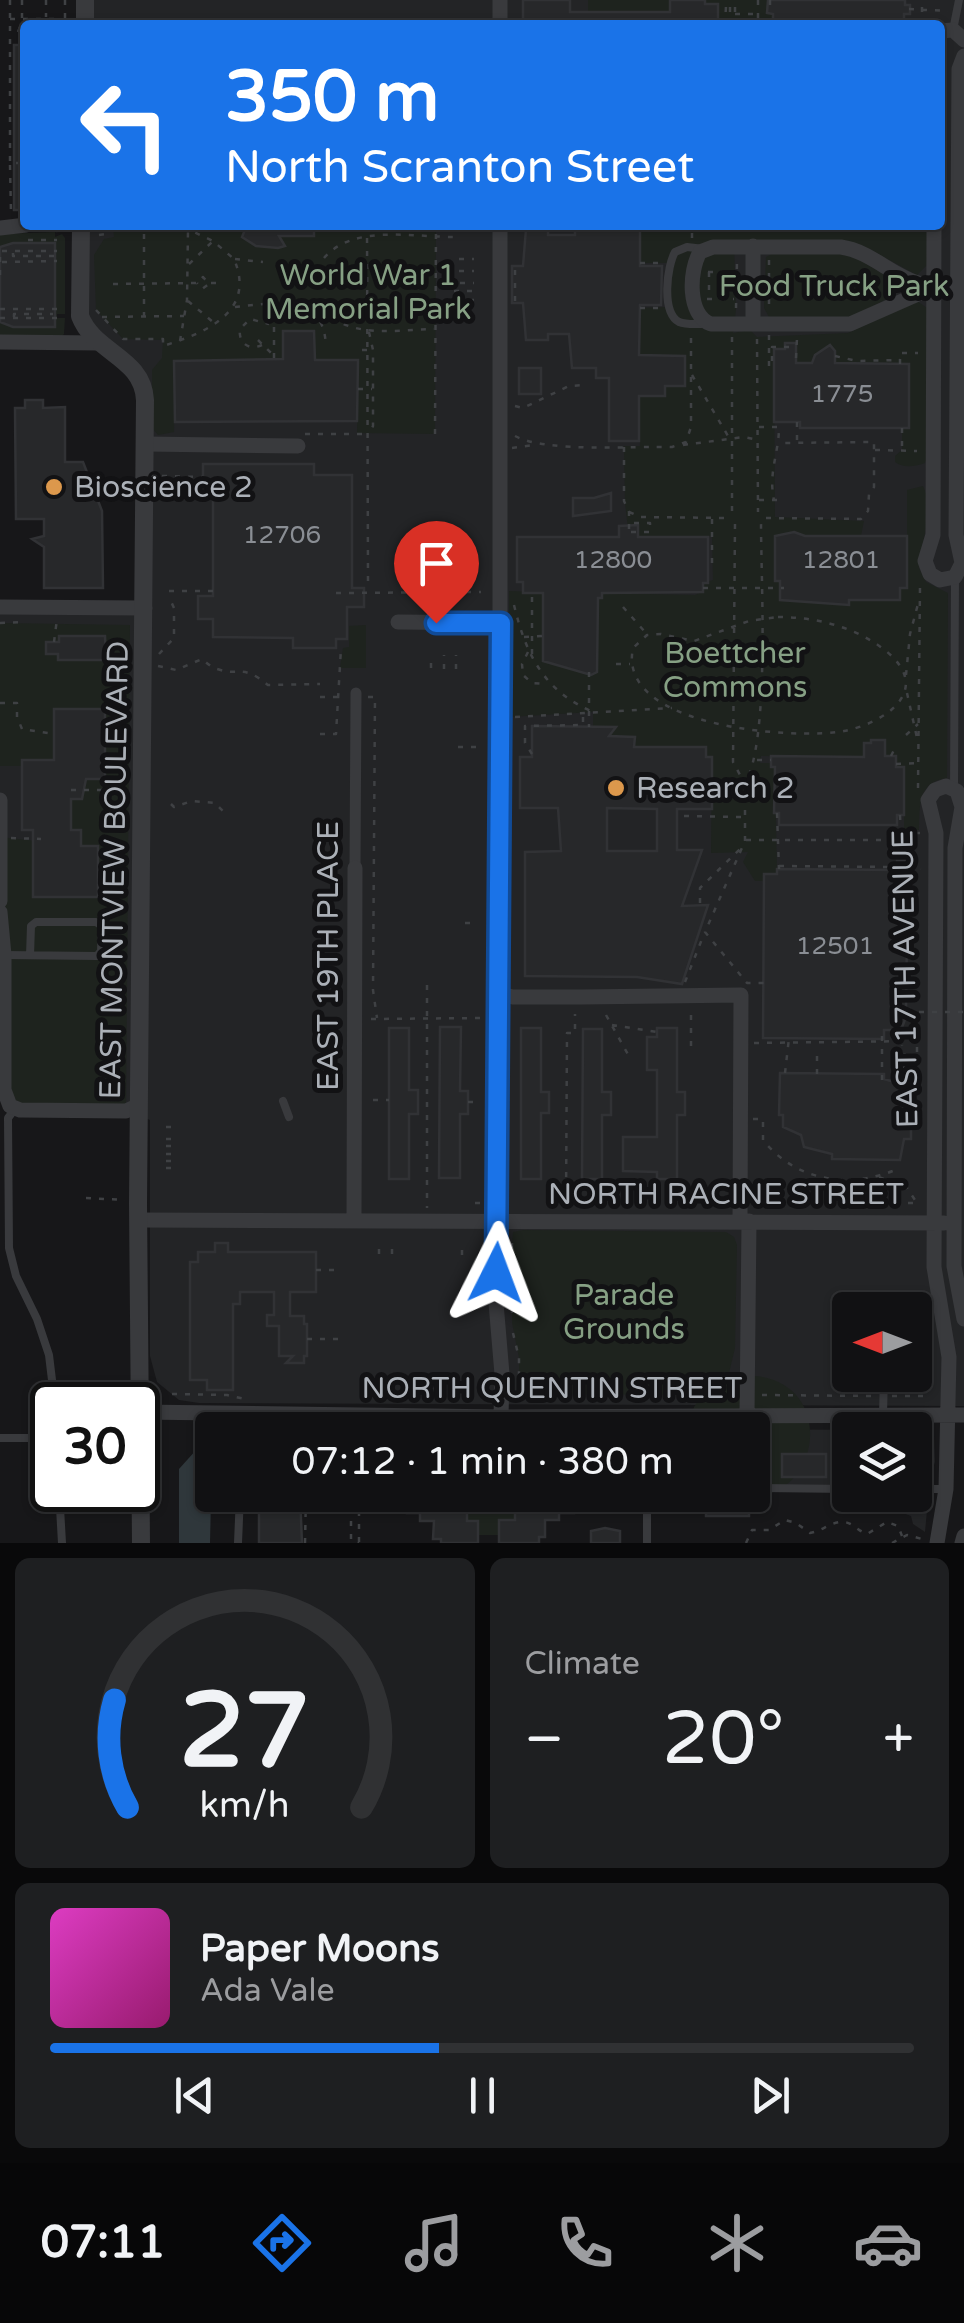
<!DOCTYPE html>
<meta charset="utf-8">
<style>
:root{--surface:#111113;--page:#1e1f21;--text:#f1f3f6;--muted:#9c9da0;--line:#303133;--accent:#1a73e8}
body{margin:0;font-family:"Varela Round",sans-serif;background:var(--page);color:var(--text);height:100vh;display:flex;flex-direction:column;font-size:38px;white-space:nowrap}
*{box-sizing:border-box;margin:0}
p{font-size:32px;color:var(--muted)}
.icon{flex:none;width:55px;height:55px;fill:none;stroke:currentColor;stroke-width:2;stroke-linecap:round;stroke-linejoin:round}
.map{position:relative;height:1543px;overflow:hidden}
.details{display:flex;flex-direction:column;gap:15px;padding:15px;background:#09090a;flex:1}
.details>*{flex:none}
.banner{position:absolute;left:20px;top:20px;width:925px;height:210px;border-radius:10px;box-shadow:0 2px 8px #0004,0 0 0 2px var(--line);background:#1a73e8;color:#fff;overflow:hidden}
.needle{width:65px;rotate:270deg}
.fabs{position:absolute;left:832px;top:1292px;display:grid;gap:20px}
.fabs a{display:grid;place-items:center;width:100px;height:100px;border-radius:10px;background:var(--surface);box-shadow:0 2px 8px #0004,0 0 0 2px var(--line);font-size:50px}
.speed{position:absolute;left:30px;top:1382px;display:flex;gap:20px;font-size:50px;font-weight:700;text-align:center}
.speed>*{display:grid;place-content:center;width:130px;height:130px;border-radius:50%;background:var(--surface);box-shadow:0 2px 8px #0004,0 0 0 2px var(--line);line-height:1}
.speed .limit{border:5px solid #111;border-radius:15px;background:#fff;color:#111}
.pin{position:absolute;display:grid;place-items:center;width:85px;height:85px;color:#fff;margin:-102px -42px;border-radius:50% 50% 50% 0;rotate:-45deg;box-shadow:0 0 10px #0007}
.pin .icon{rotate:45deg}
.me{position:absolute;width:110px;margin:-55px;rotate:3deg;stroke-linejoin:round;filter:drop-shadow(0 0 8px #0008)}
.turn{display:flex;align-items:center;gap:35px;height:210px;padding:0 40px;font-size:45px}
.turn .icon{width:130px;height:130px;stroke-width:2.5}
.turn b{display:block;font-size:70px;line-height:85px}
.big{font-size:75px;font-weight:600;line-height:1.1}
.details .widget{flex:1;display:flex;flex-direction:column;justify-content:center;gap:15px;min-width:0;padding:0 35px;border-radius:15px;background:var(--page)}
.details .dial{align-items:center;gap:0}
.dial svg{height:260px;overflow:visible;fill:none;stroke:var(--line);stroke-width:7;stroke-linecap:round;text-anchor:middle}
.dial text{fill:var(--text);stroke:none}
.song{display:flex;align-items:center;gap:30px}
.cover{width:120px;height:120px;border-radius:15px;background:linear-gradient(135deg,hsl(310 70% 55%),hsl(320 70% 35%))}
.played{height:10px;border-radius:5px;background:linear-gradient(90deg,var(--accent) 45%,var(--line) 45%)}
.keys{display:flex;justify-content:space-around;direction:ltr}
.heat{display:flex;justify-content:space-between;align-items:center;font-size:55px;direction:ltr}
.details .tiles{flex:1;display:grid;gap:15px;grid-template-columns:1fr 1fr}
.widget:last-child{grid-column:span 2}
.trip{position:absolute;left:195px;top:1412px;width:575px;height:100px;border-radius:10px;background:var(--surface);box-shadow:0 2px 8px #0004,0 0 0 2px var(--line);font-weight:600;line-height:100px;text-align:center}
.dock{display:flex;height:160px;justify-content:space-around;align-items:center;background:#070708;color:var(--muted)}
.dock .icon{width:70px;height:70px}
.dock .on{color:var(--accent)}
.dock b{font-size:45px;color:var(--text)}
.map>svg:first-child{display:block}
</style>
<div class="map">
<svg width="964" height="1543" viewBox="0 0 964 1543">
<rect width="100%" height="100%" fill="#171719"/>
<path fill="#232426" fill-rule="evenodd" d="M85,0H964V1406L199,1403L179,1400L157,1382L150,1356V1120L126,1111L0,1015V607L144,608V388L86,329L81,225H940V25H85ZM850,1310H915V1375H850Z
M612,1429L925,1430L934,1436L935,1462L930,1478L925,1532L913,1524L911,1516L853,1495H915V1430H850V1494L835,1488H753L752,1430H606Z"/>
<path fill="#1e231e" d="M588,0H670V12H588Z
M705,0H780L773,14V25H718V5L705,4Z
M113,225H247L243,237L314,236V225H436L435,434L357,433L358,360L313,361L314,331H283V359L175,361L174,432L158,435L152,428V370L162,358L163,340L123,339L96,310L94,255L104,239L114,237Z
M640,225H927V265L917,275L871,250L734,241L736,310L733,333L750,330L757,337L848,333L917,301L927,308V458L925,463C916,466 904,469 895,462V456L902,450V428H909V364L796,363L797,347L774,349L775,517L864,521L861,536L775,537V581H784L781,600L849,605V600H900V588L907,587V490L923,486C936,512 920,541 919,568L926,582L948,593L947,778C917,782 920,806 919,830H906L904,828V768L896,767V756H885L871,743H864V757L761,756L760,763H771L775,767L777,874H765L764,881H755L743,862L748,852L711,853L712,757H706V747H634V736H600L593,727V712L509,717V591L563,593L574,610H543V661L581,672H597L598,611L592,598H602V593L695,595L702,592L703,583L713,580L712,536L629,537L625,503L624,446H640L639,386L664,396L665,386L685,385L684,356L639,355L640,308L669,307V263H640Z
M55,232V237L62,234L65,238V314H57V318H65L64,334L61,337L0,336V234Z
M839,253L860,260L902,285L903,289L862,313L843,319L769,317L764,308L766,257L772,254Z
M0,623L130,625L126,1111L10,1106L0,837L81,846V830H71V799H82L104,709H54V760H23L22,766H0Z
M366,625V668H340L343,648L349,647V626Z
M523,1230L726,1232L734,1237L737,1245L735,1348L728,1377C845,1359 827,1513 737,1495H752V1430H688L694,1407L702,1395L519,1394V1358L512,1323V1243L513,1232Z
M467,1495H525V1500L515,1501V1520L499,1521V1535H478V1521H467Z"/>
<path fill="#2f373b" d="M197,1449L212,1456L210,1543H179V1469Z"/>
<path fill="#27282a" stroke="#313235" stroke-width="2.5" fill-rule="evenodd" d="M523,0H570V12H670V0H705V4H718V25H523Z
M768,0H905V5H910V14H904V25H773V14L767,13Z
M14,45H25V210H14Z
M247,225H314V236H279L285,246L278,248L256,246L242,237Z
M575,225H640V266H662L661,305H640L639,355L685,356V386H665V396H639V441H609V378H596V368H572L569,334H548V340H526L523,303H512V266H523L526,229H548V235H575Z
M13,243H55V327H13L0,322V247Z
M283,331H314L315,360H358L357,421L175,422L174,361L283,359Z
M785,343H796V363H812L815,355L830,345L835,351V363L909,364V428H800V422H774V349H785Z
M519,368H541V394H519Z
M25,400H43V408L65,407V462H83L102,511L103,588H44V547L32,539L44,536V519H16L15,408H25Z
M203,464H314V475H352V588H364V607H347V639H336V648H293V638L213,637V619H198V596H213V484H203Z
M611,493V511L573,516V498H594Z
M638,525V537H708V583H703V592L602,593V598H598L597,672L591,675L543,661V593H523V582H517V537H619V526Z
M794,532L805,536H907V588H900V600H849V605L780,600V581H775V536Z
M59,636H105L106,660H58V654H46V642H59Z
M54,709H105V779H86L82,799H71V830H81V846H98V897H33V830H22V760H54Z
M532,726L616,727L609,736L635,737L634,747H706V757H712V809H677V850H702L682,906L708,905L682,984L637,977L525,976V852L561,851L558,808H520V757H532ZM607,808L657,809V851H607Z
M871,740H885V756H896V767H904V815H897V825H779V813H774L775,767H771V756L864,757V743H871Z
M897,861H908L906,1009H909L901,1030H884V1039L763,1038L764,874H777V869L897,870Z
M440,1027H461L460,1091H468V1114H460V1178H439Z
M389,1028H409V1090H418V1114H409V1179H389Z
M521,1028H541V1092H549V1113H541V1179H521Z
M657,1028H677V1092H685V1115H677V1179H657V1172L623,1171V1137H657V1070H647V1037H657Z
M583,1029H602V1092H611V1115H602V1179H582Z
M780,1073L884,1074V1079L905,1085L908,1098H911V1139H904L900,1160L832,1159V1154L804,1147L801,1135L783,1127V1115H779Z
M215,1243H228V1252H316V1292H290V1316H304V1324H307V1356H304V1363H286L293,1356H279V1326H267V1315H274V1292H240V1304H233V1390H207V1380H190V1262H198V1252H215Z
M782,1454H826V1477H782Z
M266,1495H300L302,1543H259V1504H266Z
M408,1495H467V1521H478V1543H441V1539H433L434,1521H420V1513H407Z
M525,1495H574V1513H559V1520H545V1537H539V1543H499V1520H515V1500H525Z
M706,1502L749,1503V1516H706Z
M605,1528L620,1531V1543H591V1531Z"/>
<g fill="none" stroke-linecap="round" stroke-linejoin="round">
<path stroke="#3f4144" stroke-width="2.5" stroke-dasharray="5 8" stroke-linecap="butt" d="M10,0V163H25
M22,0V18
M46,0V17
M65,0V25
M758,0V25
M770,0V5
M730,7V14H733
M909,9L948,11
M735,14H757
M10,19H57
M725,25L726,6
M735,25V0
M906,25V14
M922,25V0
M18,32L21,24L23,33
M10,165L11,212
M367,225L368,585
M56,232L57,225
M99,235L111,233
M692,238V225
M28,240H57
M13,253V256H57
M324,258C353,224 413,237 454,237
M235,259L263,262
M459,259H474
M769,260V312
M2,262L57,261
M640,263H658
M189,264L212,242
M459,271H474
M708,272H735
M709,272V297
M0,275V251H57
M211,283H224
M460,283H474
M113,284L197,283L203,277L209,284L202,289L197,283
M454,291H474
M707,299H734
M459,300H474
M188,301L213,322
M515,301V268
M235,307L263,304
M640,308H658
M736,308L737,261
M0,309H57
M96,310L123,339H163V346C204,333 257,313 234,259L213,241L179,225
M322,310C352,339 395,330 434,329
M14,317V314H53
M102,317L184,316
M144,317V225
M284,317C311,310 324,313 326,346
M0,318H57
M274,327V359
M369,332L373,350V426L370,432
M769,335V366H772V347H797
M757,339L758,512
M258,340L273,355
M180,341L187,300L188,230
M262,345C249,351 238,343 240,329L250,319L269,324
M362,350H372
M835,356L857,361L900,360
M796,358L797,338
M900,364V353H918
M692,375L731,441
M358,389H372
M515,406L523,408L569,386L585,385
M797,422V441
M759,427H779C779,453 768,473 774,500
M902,428V448
M305,434H367
M435,434L436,225
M515,436C547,453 633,446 672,447L686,442L691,427V334
M683,445L744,437L754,439
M624,447V501L629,512V537
M512,448L534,445
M875,450L917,451
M162,476L203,477
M759,500H784
M732,511V336
M629,512L641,517L726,518
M766,518L861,519L868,511L869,494L874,487V442L779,443
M712,519V566
M735,524L733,762L745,784C770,740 761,581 761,524
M631,532H650V523H632
M169,591H213
M336,593L481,592
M514,605C526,655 544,691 593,712
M623,607L645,632
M778,617C816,617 856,627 886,651C934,690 885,723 844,731C795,740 616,728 633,648L647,635L661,634L694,641L749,621Z
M0,623L25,622
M524,637L543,636
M54,642L57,619
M106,648H128
M528,652L522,664L523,675L532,683L547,684
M159,654L174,638V608L169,597
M532,654V593
M616,664H630
M158,666L176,670L202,659C207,663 212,668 217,669C241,677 241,663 268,685L320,684
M431,668V655
M444,669V655
M456,669V655
M906,675L910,634L918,604
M907,693L917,738
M320,697H345
M368,697H375L373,990L377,1018
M0,703H17V717L22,729L54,734
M515,717L672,708
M320,734H336L341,648
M906,735L918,724
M458,747H478
M532,754L525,743V726L583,725V714
M891,756L894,750
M757,760H771
M896,764L918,763
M745,784V841L705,932L747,983H768
M918,788L920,586
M71,790H125
M171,804L174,807L192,801L215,803L226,814
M777,813L779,869
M900,815L902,861
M684,816L743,817
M903,833H920
M11,838L41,839
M746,840H889
M779,866L897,867
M908,867L921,869
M700,903V888L740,849
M465,923H475
M685,982L704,934
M427,985V1208
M606,1015L630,1058
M691,1015V1052
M371,1019L482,1018
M612,1025L657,1032
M754,1043L917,1041V1093H908
M785,1073L789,1038
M817,1074V1056
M902,1084L905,1056L902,1045
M373,1100H389
M468,1102H477
M753,1119H763V1140C797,1183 853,1189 900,1168
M166,1127H179
M166,1139H179
M166,1146H179
M166,1154H179
M166,1161H179
M166,1168H179
M835,1180L842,1187L848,1203
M86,1198L125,1200
M475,1203H484
M566,1203L567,1033H575V1014
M752,1205L917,1203L907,1188L879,1177
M512,1243V1316
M379,1249V1262
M392,1249V1262
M462,1250V1263
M316,1270H338
M513,1333L519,1358V1394L734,1395
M307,1339H338
M172,1394L227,1395L245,1399
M762,1395L874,1396
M892,1396H931
M351,1495V1540L359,1543
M359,1542V1495
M305,1543L306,1495
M746,1543L752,1530H769L785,1520L796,1523L810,1533C822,1531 832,1521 844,1522C853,1523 858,1531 867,1534L887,1522L898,1526L902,1536
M892,1543L907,1535L922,1539"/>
<path stroke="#393a3d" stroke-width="8" d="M953,30L959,0
M703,324C696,324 686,325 679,322C661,312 667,266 675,252L687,247L704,249
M954,789L955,577
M4,955L97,956L101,951L102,926L96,922H36L31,926L30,955
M283,1101L289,1117
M15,1109L8,1118L9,1248L16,1276L37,1319L49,1355L55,1405
M885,1310V1307
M250,1412L259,1430
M883,1415L884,1375
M0,1438H52
M752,1488L850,1489
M915,1489H946
M59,1490L62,1543
M238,1543L240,1495
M647,1543V1495"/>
<path stroke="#393a3d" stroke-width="11" d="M355,868L356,693"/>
<path stroke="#393a3d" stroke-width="15" d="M500,0V25
M940,31L953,30L964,40
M500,225V831L496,1303L502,1374L501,1417
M934,225L933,535L925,561L930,574L940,580L955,577L962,563L956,535L959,69L964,56
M0,228L26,225
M753,246V324
M934,287L850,324H711C687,315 689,271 700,252L713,247H841C869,251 889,273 915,282C931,288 947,287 964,287
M0,342L99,343
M145,444L298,446
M0,607L145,608
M398,622L501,623
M0,800V901
M0,912L4,955V1090L10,1106L20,1110L126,1111L139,1105
M499,994L513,997H581L741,995L740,1221
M138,1220L944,1223
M354,1220L355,868
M141,1412L501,1417L964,1415
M747,1415L749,1221
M937,1543L946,1489L949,1357L934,1267L936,833L928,800L935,790L946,786L957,791L962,807L955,848L954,1266L964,1319
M962,1543L964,1536"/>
<path stroke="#393a3d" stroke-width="18" d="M85,0V25
M81,225L80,316C94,353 143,357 145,400L138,1204L141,1543"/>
<path stroke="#3f4144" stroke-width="2.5" stroke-dasharray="5 8" stroke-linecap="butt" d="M703,588H784
M589,672V727
M906,1012H964
M882,1080V1030"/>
</g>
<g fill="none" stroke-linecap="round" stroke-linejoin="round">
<defs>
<path id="route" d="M436,623H501L496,1273"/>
</defs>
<use href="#route" stroke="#114b97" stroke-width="25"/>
<use href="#route" stroke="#1a73e8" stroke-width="18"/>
</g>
<g fill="#dc984c" stroke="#121214" stroke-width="4">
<circle cx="54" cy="487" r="10"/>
<circle cx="616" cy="788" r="10"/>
</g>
<g text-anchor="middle" stroke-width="10" stroke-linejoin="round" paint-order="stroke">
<g font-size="25" fill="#8a8e94">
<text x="842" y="402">1775</text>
<text x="282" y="543">12706</text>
<text x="613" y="568">12800</text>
<text x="841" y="568">12801</text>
<text x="835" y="954">12501</text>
</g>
<g font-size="30" fill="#86a084" stroke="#121214">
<text x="368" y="285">World War 1<tspan x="368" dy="34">Memorial Park</tspan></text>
<text x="834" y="296">Food Truck Park</text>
<text x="735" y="663">Boettcher<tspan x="735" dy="34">Commons</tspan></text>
<text x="624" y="1305">Parade<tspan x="624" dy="34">Grounds</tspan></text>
</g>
<g font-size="30" fill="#abb0b7" stroke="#121214" text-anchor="start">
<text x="74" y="497">Bioscience 2</text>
<text x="636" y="798">Research 2</text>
</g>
<g font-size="30" fill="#abb0b7" stroke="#121214">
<text transform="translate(114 870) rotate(-89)" y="10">EAST MONTVIEW BOULEVARD</text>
<text transform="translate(328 956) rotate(-90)" y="10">EAST 19TH PLACE</text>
<text transform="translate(905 979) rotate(-91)" y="10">EAST 17TH AVENUE</text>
<text x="726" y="1204">NORTH RACINE STREET</text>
<text x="552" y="1398">NORTH QUENTIN STREET</text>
</g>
</g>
</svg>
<div class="fabs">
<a><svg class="needle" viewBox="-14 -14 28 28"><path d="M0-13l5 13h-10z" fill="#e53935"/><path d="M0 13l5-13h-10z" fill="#9c9da0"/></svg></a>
<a><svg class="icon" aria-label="layers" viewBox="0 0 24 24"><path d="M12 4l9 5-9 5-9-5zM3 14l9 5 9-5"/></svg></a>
</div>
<div class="speed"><div class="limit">30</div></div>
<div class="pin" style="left:436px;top:623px;background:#d93025"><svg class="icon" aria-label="arrive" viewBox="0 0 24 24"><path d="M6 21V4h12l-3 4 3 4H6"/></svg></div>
<svg class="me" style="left:496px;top:1273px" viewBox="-20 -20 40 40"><path d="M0-17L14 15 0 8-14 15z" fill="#1a73e8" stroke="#fff" stroke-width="4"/></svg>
<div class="trip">07:12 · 1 min · 380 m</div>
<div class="banner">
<div class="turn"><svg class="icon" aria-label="left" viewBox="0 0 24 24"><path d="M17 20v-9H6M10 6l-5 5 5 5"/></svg><div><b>350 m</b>North Scranton Street</div></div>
</div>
</div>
<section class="details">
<div class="tiles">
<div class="widget dial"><svg viewBox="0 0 100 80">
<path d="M14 69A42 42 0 1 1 86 69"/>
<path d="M14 69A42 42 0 0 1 10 36" stroke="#1a73e8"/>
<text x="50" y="56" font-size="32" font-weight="700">27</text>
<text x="50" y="72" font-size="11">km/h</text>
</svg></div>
<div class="widget"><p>Climate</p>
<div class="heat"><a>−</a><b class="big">20°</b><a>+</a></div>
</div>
<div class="widget">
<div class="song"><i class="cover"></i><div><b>Paper Moons</b><p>Ada Vale</p></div></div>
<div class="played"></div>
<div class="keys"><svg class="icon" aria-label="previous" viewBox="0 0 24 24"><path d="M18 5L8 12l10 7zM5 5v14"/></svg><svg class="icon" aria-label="pause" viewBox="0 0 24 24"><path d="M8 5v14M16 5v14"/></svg><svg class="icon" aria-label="next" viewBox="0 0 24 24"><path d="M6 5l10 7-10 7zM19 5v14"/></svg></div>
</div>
</div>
</section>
<nav class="dock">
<b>07:11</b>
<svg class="icon on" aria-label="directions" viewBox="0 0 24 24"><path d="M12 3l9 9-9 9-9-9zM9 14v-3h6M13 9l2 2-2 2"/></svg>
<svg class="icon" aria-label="music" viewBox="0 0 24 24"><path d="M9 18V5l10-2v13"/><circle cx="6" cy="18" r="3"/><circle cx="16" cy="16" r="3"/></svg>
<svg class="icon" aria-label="phone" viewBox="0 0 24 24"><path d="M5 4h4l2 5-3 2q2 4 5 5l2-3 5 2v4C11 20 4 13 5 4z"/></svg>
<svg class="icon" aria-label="climate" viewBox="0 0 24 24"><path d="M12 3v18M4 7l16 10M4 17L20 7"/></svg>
<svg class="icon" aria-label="car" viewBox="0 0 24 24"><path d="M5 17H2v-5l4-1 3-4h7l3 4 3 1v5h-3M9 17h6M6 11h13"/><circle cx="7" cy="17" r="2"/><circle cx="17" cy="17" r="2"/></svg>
</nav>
